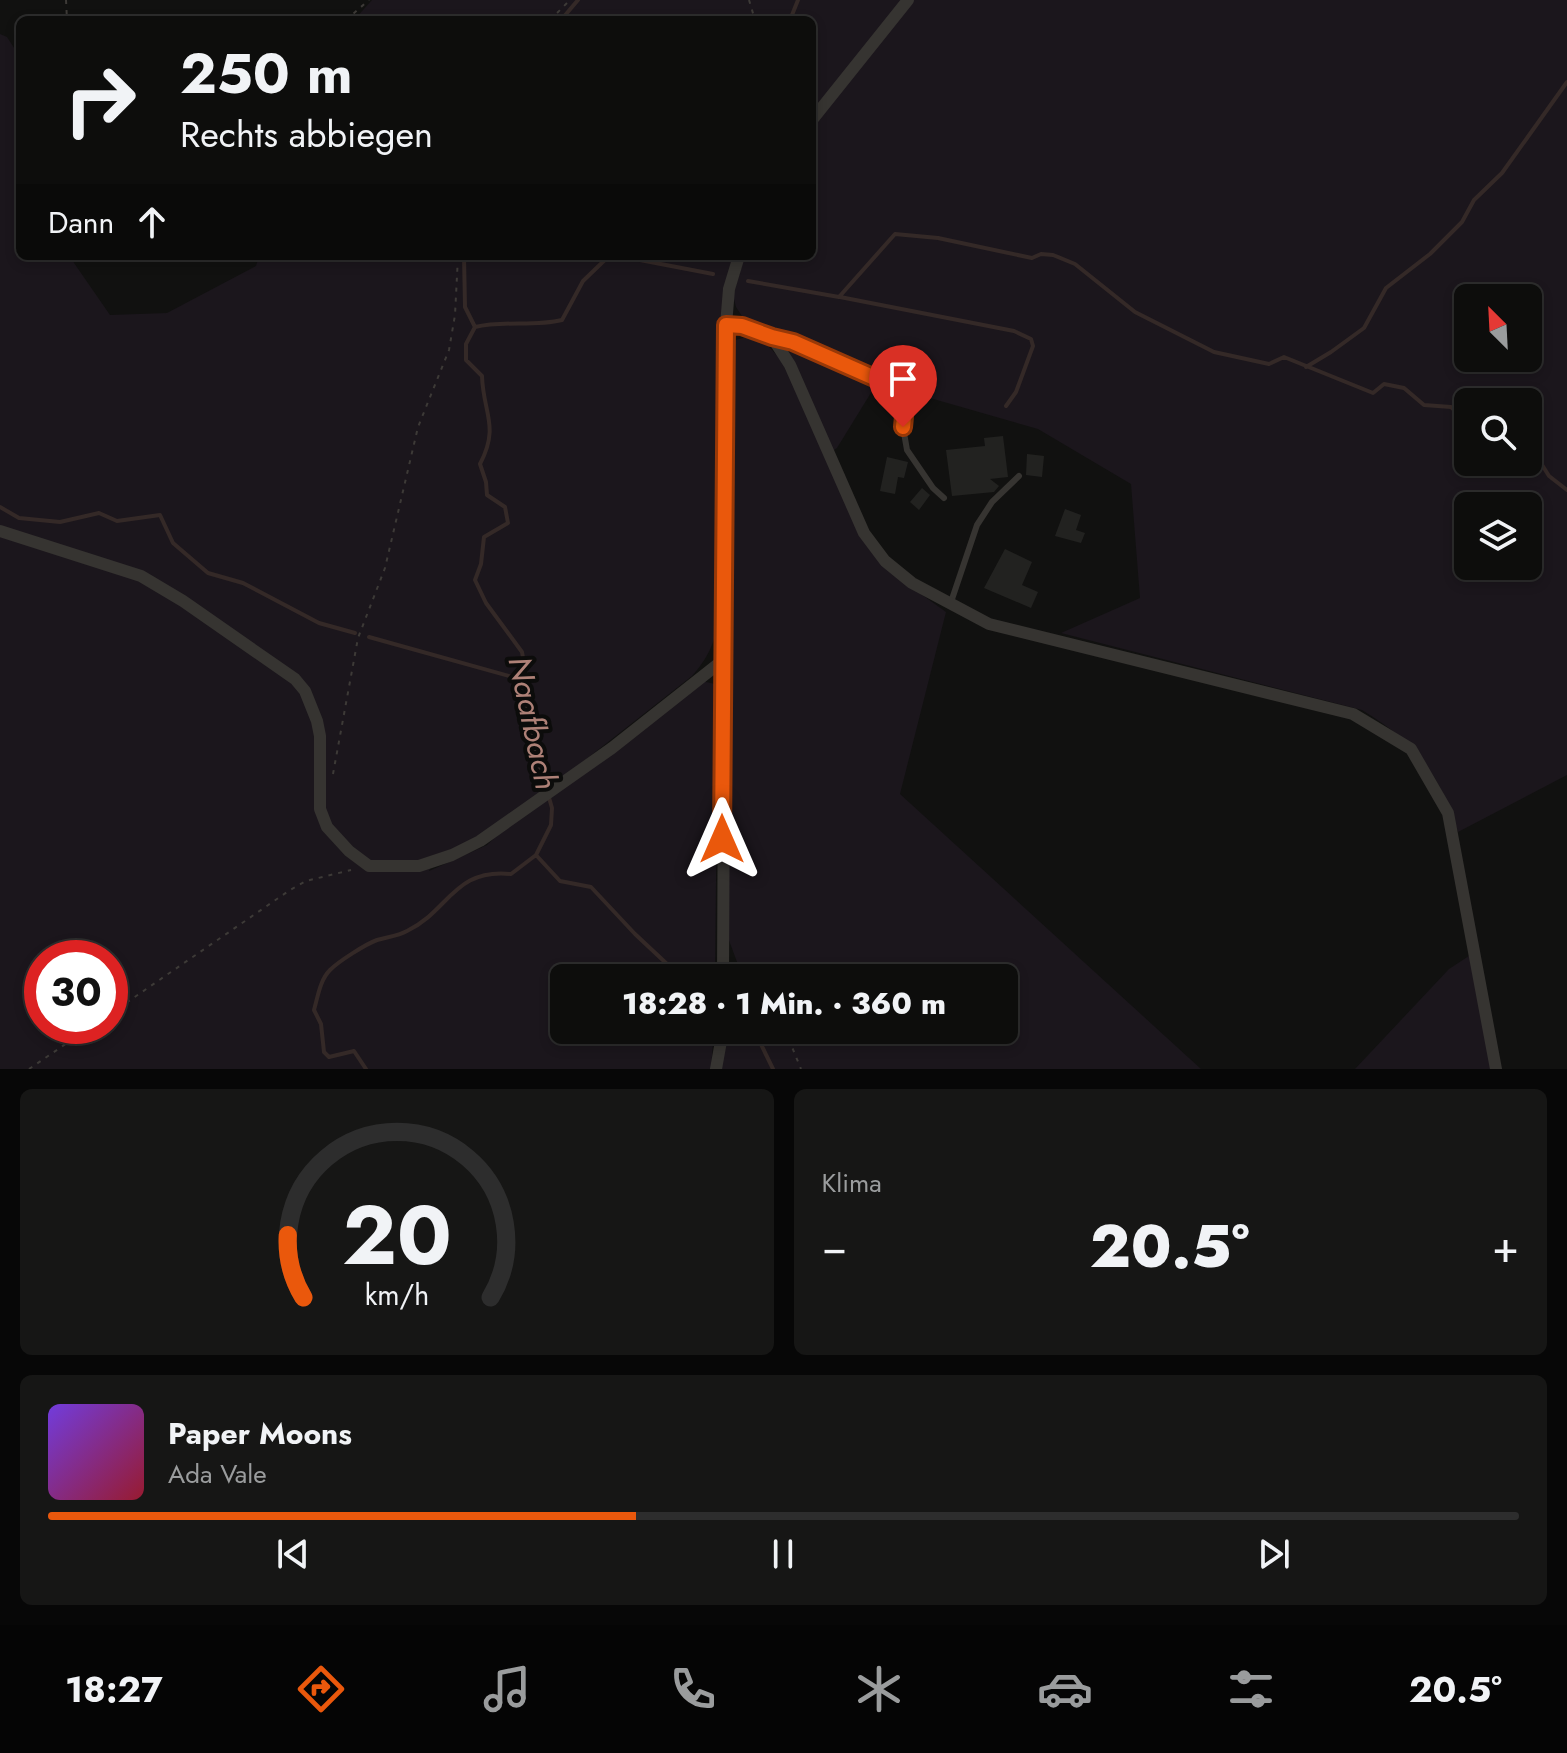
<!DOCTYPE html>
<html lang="de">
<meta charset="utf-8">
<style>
:root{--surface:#0d0d0c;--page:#161615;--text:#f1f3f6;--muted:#9a9c9d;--line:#2d2d2d;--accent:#ea580c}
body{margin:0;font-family:Jost,sans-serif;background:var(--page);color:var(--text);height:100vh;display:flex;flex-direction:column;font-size:30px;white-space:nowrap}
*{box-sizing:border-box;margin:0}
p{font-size:26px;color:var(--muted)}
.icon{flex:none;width:44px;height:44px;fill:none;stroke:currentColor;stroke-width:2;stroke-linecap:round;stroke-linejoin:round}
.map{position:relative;height:1069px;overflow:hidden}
.side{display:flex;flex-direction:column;gap:20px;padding:20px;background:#070707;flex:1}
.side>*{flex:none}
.top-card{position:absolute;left:16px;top:16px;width:800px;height:244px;border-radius:12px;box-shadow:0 4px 12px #0003,0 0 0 2px var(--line);background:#0d0d0c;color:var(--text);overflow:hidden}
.needle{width:52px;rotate:336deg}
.controls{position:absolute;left:1454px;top:284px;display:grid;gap:16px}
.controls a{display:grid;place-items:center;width:88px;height:88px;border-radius:12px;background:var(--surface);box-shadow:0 4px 12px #0003,0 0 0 2px var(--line);font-size:40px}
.speed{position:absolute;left:24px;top:940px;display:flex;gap:16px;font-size:40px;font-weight:700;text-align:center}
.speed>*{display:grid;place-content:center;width:104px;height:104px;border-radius:50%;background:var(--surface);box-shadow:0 4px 12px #0003,0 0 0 2px var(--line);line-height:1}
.speed .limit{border:12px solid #d22;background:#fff;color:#111}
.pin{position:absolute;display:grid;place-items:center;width:68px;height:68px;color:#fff;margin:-82px -34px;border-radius:50% 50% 50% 0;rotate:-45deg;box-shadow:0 0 8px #0007}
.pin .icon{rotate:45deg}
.me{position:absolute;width:88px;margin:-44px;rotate:0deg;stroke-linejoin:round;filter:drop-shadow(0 0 6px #0008)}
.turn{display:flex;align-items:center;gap:28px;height:168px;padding:0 32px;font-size:36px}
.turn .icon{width:104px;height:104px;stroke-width:2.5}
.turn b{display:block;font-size:56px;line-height:68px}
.then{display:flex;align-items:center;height:76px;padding:0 32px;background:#0003;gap:16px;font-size:30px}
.big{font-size:60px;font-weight:800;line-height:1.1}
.side .card{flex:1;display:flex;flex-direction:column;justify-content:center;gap:12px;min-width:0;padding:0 28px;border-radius:12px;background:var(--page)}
.side .dial{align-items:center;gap:0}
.dial svg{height:208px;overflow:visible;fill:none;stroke:var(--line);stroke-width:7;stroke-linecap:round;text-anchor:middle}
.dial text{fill:var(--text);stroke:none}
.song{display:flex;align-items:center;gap:24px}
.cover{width:96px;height:96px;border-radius:12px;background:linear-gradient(135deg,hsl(260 70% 55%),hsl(350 70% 35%))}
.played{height:8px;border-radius:4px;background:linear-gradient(90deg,var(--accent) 40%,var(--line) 40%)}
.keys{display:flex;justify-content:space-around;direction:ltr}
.heat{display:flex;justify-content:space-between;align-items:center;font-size:44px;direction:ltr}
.side .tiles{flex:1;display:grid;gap:20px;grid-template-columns:1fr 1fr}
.card:last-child{grid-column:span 2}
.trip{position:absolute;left:550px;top:964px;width:468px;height:80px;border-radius:12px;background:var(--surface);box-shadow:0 4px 12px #0003,0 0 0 2px var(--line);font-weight:800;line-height:80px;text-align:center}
.tab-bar{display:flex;height:128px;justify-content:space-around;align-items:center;background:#050505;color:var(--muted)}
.tab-bar .icon{width:56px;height:56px}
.tab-bar .on{color:var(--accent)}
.tab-bar b{font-size:36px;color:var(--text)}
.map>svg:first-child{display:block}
</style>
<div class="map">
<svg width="1567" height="1069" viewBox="0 0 1567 1069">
<rect width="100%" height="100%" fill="#111110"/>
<path fill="#1b161c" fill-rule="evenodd" d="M372,0H1567V775L1458,832C1440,774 1414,741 1362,710L1061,633L1140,598L1131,484L1038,429L902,390L893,382L796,336L758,328L746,322L736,307L733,295L745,256H812V20H354ZM1468,298H1528V358H1468ZM1468,402H1528V462H1468ZM1468,506H1528V566H1468Z
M0,34L7,37L20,57V256H74L72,260L110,315L167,313L256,266L259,256H738L726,286L719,339V621C714,644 708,658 692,676L561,779L702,681L715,684L718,690L715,978H564V1030H714L711,1069H0ZM524,810L487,845L429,871L431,867ZM42,958H110V1026H42Z
M752,335C767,344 778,354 787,370L858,531L893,574L946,612L900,794L1201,1069H719L726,1030H1004V978H747L740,970L727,935L729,352L736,340Z
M796,348L877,383L837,448L831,452L788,353Z
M1472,954L1492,1069H1355L1449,969Z"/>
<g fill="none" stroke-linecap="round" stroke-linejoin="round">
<path stroke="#342927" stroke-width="4" d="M561,20L578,0
M790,20L798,0
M464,256L465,307L475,327
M619,256L713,274
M748,281L839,297L895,234L938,238L1032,258L1041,254L1053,255L1075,264L1135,312L1214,352L1269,364L1284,357L1373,393L1384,384L1404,388L1424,405L1451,407L1468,423
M840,297L1014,331L1031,339L1033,346L1016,392L1006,406
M1306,367L1331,352L1364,328L1386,288L1430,254L1462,222L1474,200L1502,173L1567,82
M1528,450L1539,460L1549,476L1567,490
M0,507L19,518L60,522L99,513L117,521L160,515L173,543L208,573L243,583L319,623L355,633
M369,637L527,681
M536,855L560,881L591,887L635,934L682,978
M754,1030L773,1069
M366,1069L354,1051L329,1057L324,1052L321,1024L314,1010C318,996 320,980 330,970C339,961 366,944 377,940C387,937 398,936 407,931C449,911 454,868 511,874L536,855L551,825L552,808L526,718L527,681L522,652L486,603L475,580L481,564L484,537L508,523L505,507L487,495L486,482L480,464C500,426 483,413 482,376L466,360V344L475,327C505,320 534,327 562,320L583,281L609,256"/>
</g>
<path fill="#222220" d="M1003,436L1008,477L990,479L999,486L994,492L952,496L946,450L985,446L984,438Z
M1027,454L1044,456L1042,477L1026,475Z
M887,457L908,462L904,478L898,477L895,494L880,491Z
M922,488L930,495L919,510L910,502Z
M1065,509L1081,515L1076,530L1085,533L1081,543L1055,536Z
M1005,549L1032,562L1022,585L1038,592L1031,608L984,588Z"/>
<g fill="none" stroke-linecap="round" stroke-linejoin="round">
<path stroke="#3d3a37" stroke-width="2" stroke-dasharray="4 6" stroke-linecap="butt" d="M66,0L67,20
M749,0L755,20
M346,20L369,0
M550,20L570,0
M333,774L358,638L385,568L418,427L449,350L455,315L458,256
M110,1014L290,890L306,881L351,870
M785,1030L801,1069
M29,1069L92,1026"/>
<path stroke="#363431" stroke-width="6" d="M775,338L793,342L895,387L905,406L903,427L907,450L933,488L944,498
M950,605L977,525L992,502L1019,476"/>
<path stroke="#363431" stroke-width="12" d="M812,120L908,0
M726,325L742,326L772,337L790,365L864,533L885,561L912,583L989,624L1353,714L1411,749L1448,813L1496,1069
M0,531L141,576L183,601L295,679L305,691L317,721L320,736V809L327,827L349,851L369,866H419L452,855L480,841L612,748L722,661
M723,978L726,325L729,289L739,256
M716,1069L723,1030"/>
</g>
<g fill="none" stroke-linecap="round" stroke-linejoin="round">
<defs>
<path id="route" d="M722,839L726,325L742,326L772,337L793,342L895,387L905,406L903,427"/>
</defs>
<use href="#route" stroke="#983908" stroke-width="20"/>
<use href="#route" stroke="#ea580c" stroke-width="14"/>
</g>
<g text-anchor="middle" stroke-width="8" stroke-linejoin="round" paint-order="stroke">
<g font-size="32" font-style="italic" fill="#ae8177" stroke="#0c0c0b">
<text transform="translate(533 723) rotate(78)" y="11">Naafbach</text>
</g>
</g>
</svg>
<div class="controls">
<a><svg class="needle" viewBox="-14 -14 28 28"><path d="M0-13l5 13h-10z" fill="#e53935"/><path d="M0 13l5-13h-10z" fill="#9a9c9d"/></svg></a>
<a><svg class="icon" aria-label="search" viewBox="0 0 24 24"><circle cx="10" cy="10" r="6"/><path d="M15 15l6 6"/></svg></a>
<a><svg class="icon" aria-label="layers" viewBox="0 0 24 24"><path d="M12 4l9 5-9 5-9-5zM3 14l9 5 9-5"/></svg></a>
</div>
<div class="speed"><div class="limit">30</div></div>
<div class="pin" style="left:903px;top:427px;background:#d93025"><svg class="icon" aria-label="arrive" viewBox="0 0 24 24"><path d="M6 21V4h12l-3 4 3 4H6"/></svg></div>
<svg class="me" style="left:722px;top:839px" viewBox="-20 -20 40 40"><path d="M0-17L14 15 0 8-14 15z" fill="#ea580c" stroke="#fff" stroke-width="4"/></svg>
<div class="trip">18:28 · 1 Min. · 360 m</div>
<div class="top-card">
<div class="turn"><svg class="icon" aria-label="right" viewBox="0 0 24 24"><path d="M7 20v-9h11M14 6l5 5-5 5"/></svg><div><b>250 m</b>Rechts abbiegen</div></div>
<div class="then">Dann<svg class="icon" aria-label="ahead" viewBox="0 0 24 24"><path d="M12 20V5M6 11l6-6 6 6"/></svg></div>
</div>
</div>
<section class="side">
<div class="tiles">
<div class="card dial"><svg viewBox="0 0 100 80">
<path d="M14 69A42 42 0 1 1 86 69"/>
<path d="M14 69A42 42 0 0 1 8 45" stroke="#ea580c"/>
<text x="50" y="56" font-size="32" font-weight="700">20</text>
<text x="50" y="72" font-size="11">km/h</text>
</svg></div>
<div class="card"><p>Klima</p>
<div class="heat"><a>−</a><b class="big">20.5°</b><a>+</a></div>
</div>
<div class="card">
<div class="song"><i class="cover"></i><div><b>Paper Moons</b><p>Ada Vale</p></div></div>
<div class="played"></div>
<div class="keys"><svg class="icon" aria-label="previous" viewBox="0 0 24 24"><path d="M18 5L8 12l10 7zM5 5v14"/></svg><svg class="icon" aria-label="pause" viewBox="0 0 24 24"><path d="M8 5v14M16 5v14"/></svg><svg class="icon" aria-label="next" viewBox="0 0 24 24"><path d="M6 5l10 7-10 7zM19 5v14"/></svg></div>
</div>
</div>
</section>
<nav class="tab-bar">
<b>18:27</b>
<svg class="icon on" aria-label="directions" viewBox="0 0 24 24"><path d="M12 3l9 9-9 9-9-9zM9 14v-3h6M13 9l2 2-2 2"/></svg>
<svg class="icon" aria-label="music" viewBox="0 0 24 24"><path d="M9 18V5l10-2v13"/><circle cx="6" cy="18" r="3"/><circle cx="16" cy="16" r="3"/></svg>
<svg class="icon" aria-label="phone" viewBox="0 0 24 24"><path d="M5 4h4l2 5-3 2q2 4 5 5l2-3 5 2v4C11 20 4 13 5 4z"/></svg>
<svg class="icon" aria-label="climate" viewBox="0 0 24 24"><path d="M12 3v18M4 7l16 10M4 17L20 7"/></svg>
<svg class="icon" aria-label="car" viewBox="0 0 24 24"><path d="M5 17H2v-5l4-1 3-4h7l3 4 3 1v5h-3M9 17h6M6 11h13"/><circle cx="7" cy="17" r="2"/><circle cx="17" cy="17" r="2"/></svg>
<svg class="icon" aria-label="filters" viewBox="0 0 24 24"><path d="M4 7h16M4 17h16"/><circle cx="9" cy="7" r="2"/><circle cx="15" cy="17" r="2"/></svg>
<b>20.5°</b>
</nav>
